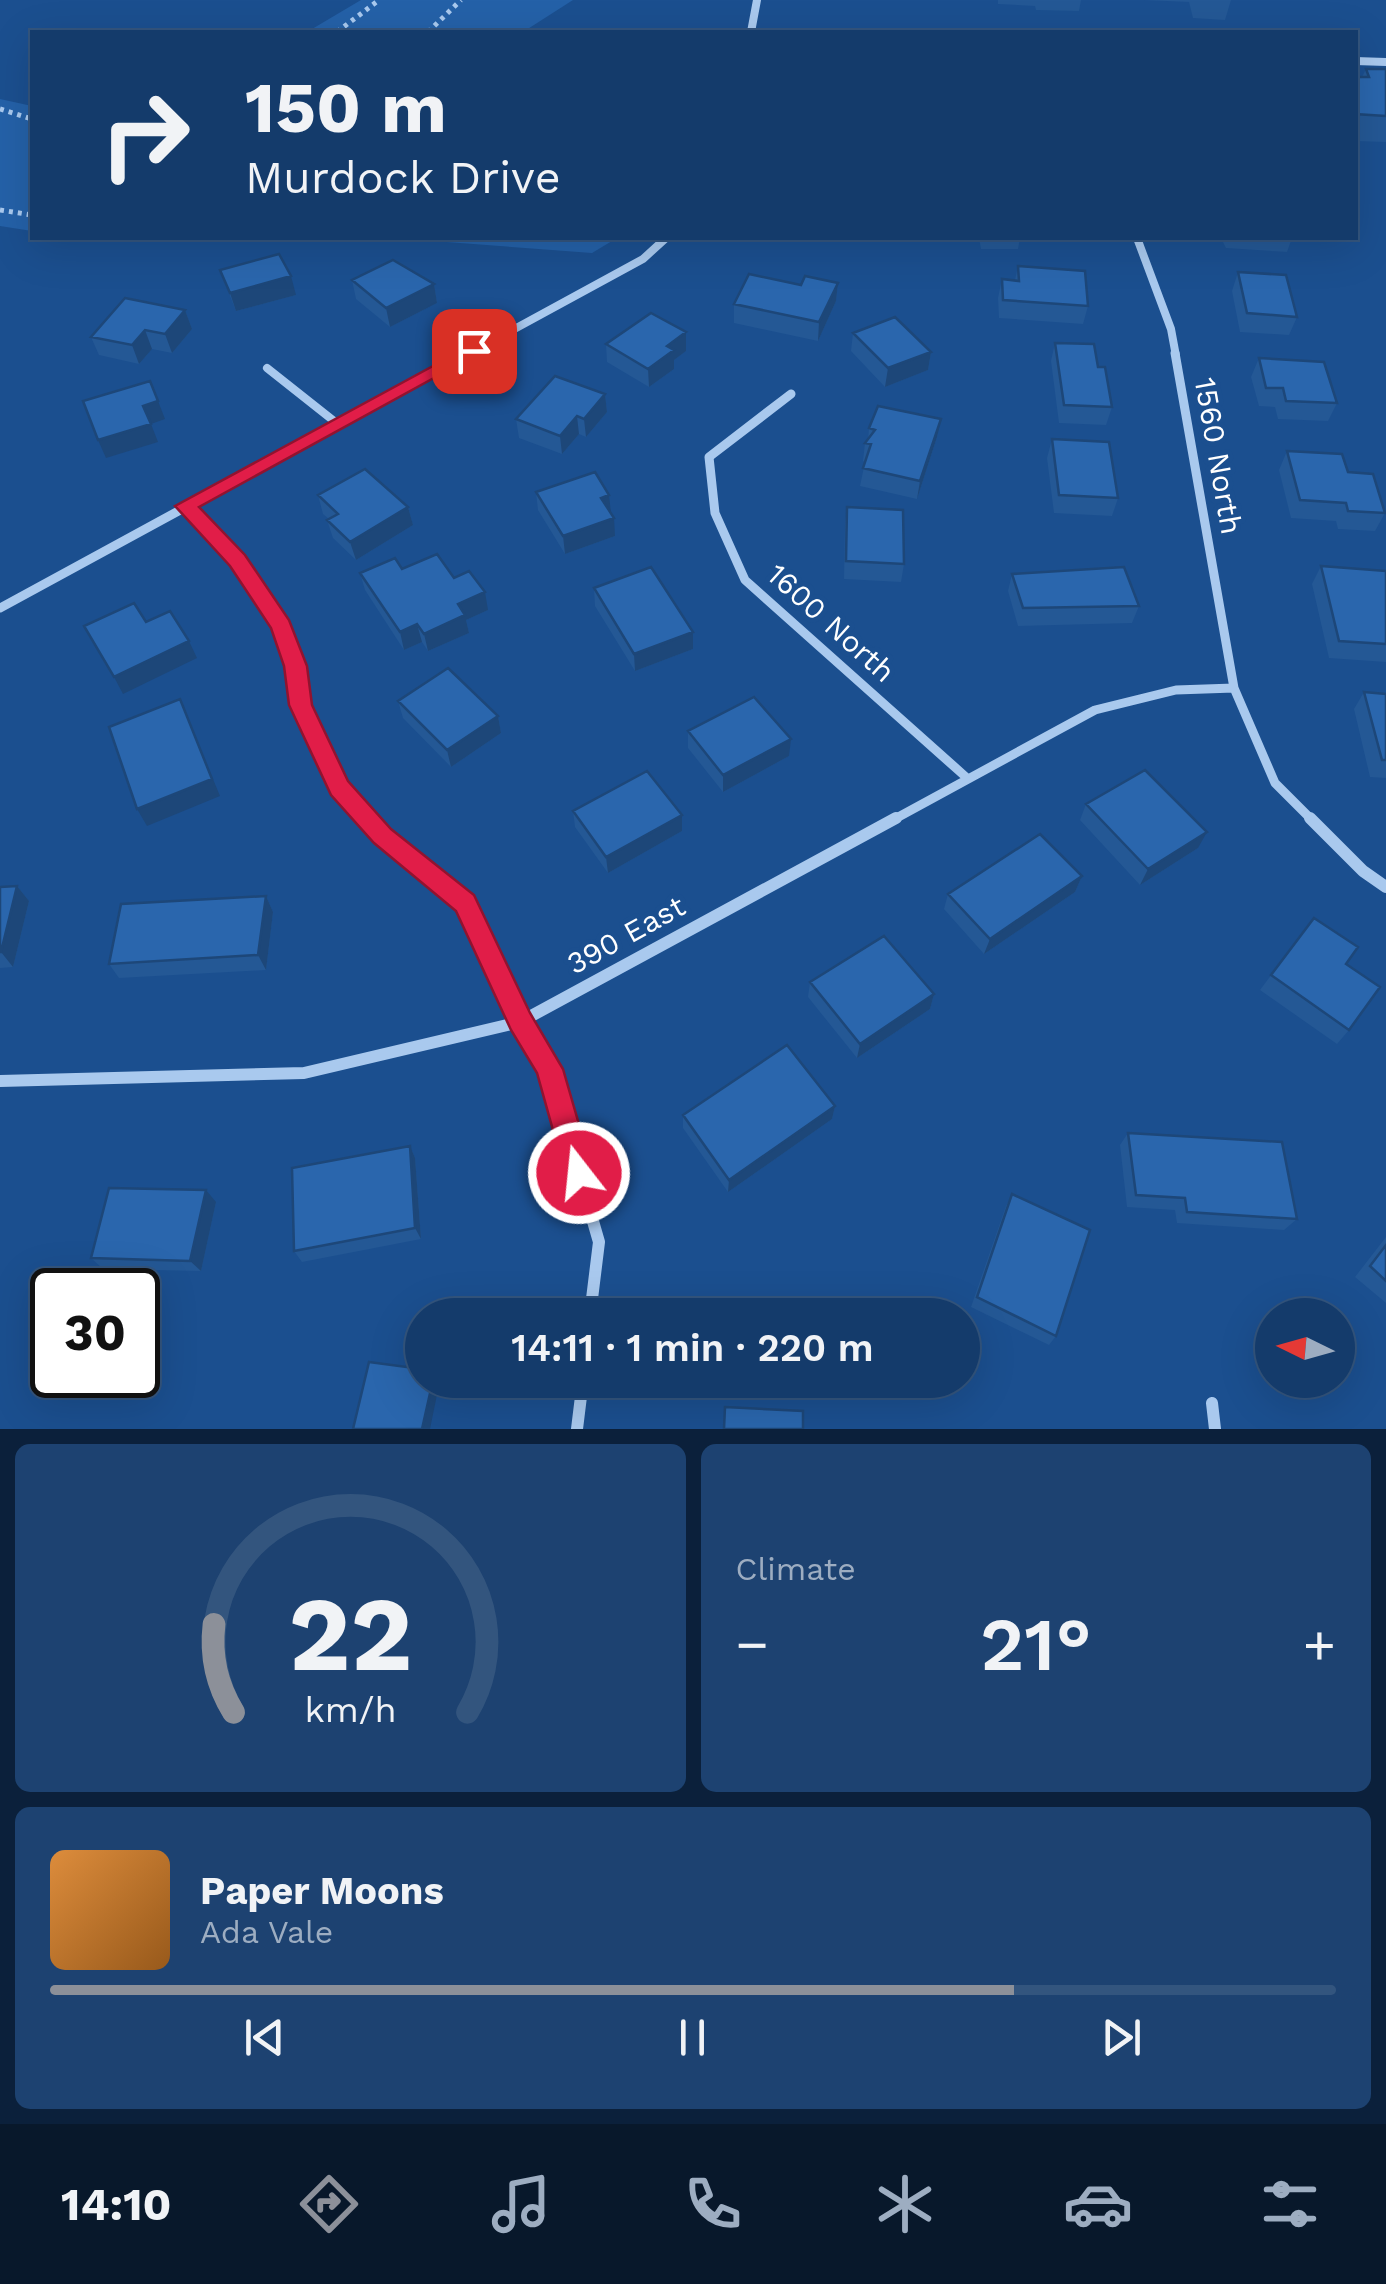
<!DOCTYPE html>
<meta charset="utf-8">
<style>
:root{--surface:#143b6b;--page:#1d4271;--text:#f1f3f6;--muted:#9dadc1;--line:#33557e;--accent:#8c9099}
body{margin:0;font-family:"Work Sans",sans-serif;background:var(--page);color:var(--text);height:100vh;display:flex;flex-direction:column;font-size:38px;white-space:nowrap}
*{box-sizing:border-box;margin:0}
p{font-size:32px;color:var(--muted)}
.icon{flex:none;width:55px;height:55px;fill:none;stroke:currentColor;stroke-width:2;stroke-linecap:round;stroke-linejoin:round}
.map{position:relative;height:1429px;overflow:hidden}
.drawer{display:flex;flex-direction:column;gap:15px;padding:15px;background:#0b203b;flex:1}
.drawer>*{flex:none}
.banner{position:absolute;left:30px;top:30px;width:1328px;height:210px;border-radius:0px;box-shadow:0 10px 40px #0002,0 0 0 2px var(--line);background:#143b6b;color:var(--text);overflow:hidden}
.needle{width:65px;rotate:275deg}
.buttons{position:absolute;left:1255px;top:1298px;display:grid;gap:20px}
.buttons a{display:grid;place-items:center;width:100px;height:100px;border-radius:50%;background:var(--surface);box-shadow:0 10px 40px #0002,0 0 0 2px var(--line);font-size:50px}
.speed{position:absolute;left:30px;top:1268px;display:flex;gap:20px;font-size:50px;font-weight:700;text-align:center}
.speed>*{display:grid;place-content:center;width:130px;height:130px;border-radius:50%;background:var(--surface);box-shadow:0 10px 40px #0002,0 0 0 2px var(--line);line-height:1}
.speed .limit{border:5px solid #111;border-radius:15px;background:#fff;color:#111}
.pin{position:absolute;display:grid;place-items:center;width:85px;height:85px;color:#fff;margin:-42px;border-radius:20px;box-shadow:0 5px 15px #0006}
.me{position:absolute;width:110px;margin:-55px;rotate:344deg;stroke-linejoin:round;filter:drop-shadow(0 0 8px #0008)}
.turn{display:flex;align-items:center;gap:35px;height:210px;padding:0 50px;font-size:45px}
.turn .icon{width:130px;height:130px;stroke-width:2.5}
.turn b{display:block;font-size:70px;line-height:85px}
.big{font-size:75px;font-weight:600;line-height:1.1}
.drawer .tile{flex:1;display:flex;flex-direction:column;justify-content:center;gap:15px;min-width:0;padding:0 35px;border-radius:15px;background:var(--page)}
.drawer .dial{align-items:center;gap:0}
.dial svg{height:260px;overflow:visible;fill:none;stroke:var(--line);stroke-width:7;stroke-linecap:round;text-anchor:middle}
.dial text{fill:var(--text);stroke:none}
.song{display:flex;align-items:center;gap:30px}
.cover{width:120px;height:120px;border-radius:15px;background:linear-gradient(135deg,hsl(30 70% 55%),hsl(30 70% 35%))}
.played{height:10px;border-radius:5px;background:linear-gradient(90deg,var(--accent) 75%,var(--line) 75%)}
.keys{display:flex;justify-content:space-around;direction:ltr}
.heat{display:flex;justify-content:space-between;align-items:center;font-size:55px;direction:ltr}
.drawer .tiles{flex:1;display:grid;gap:15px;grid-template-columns:1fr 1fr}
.tile:last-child{grid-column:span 2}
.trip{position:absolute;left:405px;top:1298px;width:575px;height:100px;border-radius:50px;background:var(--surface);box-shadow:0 10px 40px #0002,0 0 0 2px var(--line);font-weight:600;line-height:100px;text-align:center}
.menu{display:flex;height:160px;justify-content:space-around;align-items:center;background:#08182b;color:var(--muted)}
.menu .icon{width:70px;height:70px}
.menu .on{color:var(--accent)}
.menu b{font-size:45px;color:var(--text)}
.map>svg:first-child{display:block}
</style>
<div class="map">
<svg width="1386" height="1429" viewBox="0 0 1386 1429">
<rect width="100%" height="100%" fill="#1b4f8f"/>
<path fill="#2461a8" d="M361,0H573L523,32H307Z
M0,99L32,106V231L0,226Z
M393,238H617L592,253Z"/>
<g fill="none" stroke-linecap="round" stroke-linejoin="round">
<path stroke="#a9c9ee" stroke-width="5" stroke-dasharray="4 5" stroke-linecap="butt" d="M337,32L379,0
M428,32L461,0
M0,109L32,119
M0,210L32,215"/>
<path stroke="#a9c9ee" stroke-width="8" d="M267,368L339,425"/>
<path stroke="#a9c9ee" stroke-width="8" d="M751,32L757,0
M1355,61L1386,62
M1137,238L1171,329L1176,356
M465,356L643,259L666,238"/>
<path stroke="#a9c9ee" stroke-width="9" d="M1175,353L1234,688L1275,783L1313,821
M791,394L709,457L715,513L745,580L967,778
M185,506C220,543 258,580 281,626C293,650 295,676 300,701C310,744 340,788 368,821
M0,608L469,353
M891,821L1095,710L1176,690L1234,688"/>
<path stroke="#a9c9ee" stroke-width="12" d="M366,818L465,903L520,1022L549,1069L599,1242L590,1315
M1310,818L1363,871L1386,887
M0,1081L304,1073L520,1022L896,818
M1212,1403L1215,1429
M577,1429L583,1380"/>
</g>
<path fill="#245895" d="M998,0H1081L1079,11L1036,10L1035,6L998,4Z
M1144,0H1231L1225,20L1193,18L1189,2Z
M1366,69H1386V142L1355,141V77H1362Z
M812,238H839L837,242Z
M979,238H1020L1018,249H981Z
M1221,238H1292L1287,252L1226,248Z
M1018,266L1088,306L1083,324L999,318L998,298L1002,279L1015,280Z
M220,270L296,295L236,311Z
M1238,272L1297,317L1289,335L1240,332L1232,291Z
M352,280L434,284L437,303L390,327L356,299Z
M838,283L836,301L818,341L734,323V304L801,285Z
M185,310L192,329L172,353L152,349L139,364L99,355L91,337Z
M686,332V351L674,360V369L649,387L607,362L606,344Z
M853,333L931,352L928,370L885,387L851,351Z
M1055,343L1098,367L1112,407L1106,425L1059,423L1051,361Z
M1259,358L1337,403L1328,421L1278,419L1275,407L1259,406L1251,377Z
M605,394L607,412L586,437L579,434L562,454L519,438L516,419Z
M941,419L937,437L917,499L860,486L865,462L863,461L865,443L868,440L869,428Z
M1052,439L1118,498L1112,516L1054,513L1047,458Z
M1287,451L1348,472L1385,513L1375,531L1338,529L1336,521L1291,518L1279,470Z
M536,492L611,513L615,536L565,554L538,510Z
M318,495L408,507L413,525L356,560L333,538L327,520L329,519L323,514Z
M847,507L904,564L901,582L844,579L845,525Z
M1321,566L1386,571V662L1329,658L1312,584Z
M360,573L454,578L488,610L466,620L469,633L428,651L422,642L404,650L365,590Z
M1012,574L1139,606L1132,623L1018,626L1008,591Z
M594,588L693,649L635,671L595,606Z
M1364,692L1386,694V778L1370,777L1354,709Z
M398,701L498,716L501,733L451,767L403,718Z
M688,731L789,756L723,792L688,748Z
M1086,804L1198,848L1140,885L1080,820Z
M573,811L682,815V831L608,873L575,827Z
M1082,876L1075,892L984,954L944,909L948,894Z
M17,886L29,901L13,967L0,968V887Z
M266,896L273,912L266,970L119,978L109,964Z
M1314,918L1346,964L1349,1030L1337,1044L1260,990Z
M810,982L934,994L930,1009L857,1058L808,997Z
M835,1106L832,1119L728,1192L683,1128V1115Z
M1128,1133L1297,1219L1284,1230L1177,1223L1175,1210L1127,1207L1120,1145Z
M410,1146L415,1158L421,1239L302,1262L294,1251Z
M1012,1194L1056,1336L1049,1345L971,1307L1006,1206Z
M216,1202L201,1271L103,1269L91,1258Z
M1386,1237V1303L1355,1277Z"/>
<path fill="#1d4779" d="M291,276L296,295L236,311L230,293Z
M838,283L836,301L818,341L819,322Z
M434,284L437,303L390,327L386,308Z
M185,310L192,329L172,353L165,334Z
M145,330L152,349L139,364L132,345Z
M686,332V351L674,360V369L649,387L648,369L667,346Z
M931,352L928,370L885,387L888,368Z
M605,394L607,412L586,437L584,419Z
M158,401L165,419L151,424L158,442L106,458L98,440L143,406Z
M577,416L579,434L562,454L560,436Z
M941,419L937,437L917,499L920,481Z
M609,495L611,513L601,498Z
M408,507L413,525L356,560L350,542Z
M614,518L615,536L565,554L563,536Z
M485,592L488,610L466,620L469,633L428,651L424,634L458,604Z
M417,624L422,642L404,650L400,632Z
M693,632V649L635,671L634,654Z
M189,641L197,658L123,694L114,677Z
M180,699L220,796L147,826L137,809Z
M498,716L501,733L451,767L447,750Z
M791,739L789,756L723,792V775Z
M682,815V831L608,873L606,857Z
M1207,832L1198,848L1140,885L1148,869Z
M1082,876L1075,892L984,954L990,939Z
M17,886L29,901L13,967L1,952Z
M266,896L273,912L266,970L258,955Z
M934,994L930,1009L857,1058L860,1044Z
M835,1106L832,1119L728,1192L729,1180Z
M410,1146L415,1158L421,1239L415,1228Z
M206,1190L216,1202L201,1271L190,1261Z
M433,1380H440L430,1429H422Z"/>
<path fill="#2a66ad" stroke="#1d4779" stroke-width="2.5" d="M1366,69H1386V116L1355,114V77H1369Z
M279,254L291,276L230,293L220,270Z
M393,260L434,284L386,308L352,280Z
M1018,266L1085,271L1088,306L1003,300L1002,279L1019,281Z
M1238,272L1286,275L1297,317L1247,313Z
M749,274L801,285L805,276L838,283L819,322L734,304Z
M125,298L185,310L165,334L145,330L132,345L91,337Z
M651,313L686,332L667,346L674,350L648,369L606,344Z
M895,317L931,352L888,368L853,333Z
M1055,343L1094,344L1098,367H1105L1112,407L1064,405Z
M1259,358L1324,362L1337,403L1286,401L1283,388H1266Z
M555,376L605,394L584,419L577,416L560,436L516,419Z
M150,381L158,401L143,406L151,424L98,440L83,401Z
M878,406L941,419L920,481L863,468L871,444L865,443L875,430L869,428Z
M1052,439L1109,442L1118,498L1059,495Z
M1287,451L1342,454L1348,472L1373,474L1385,513L1348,511L1346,503L1300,500Z
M365,469L408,507L350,542L327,520L338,514L318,495Z
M595,472L609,495L601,498L614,518L563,536L536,492Z
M847,507L903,510L904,564L846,561Z
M437,554L454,578L469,571L485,592L458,604L465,615L424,634L417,624L400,632L360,573L395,558L402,569Z
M1321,566L1386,571V644L1339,641Z
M651,567L693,632L634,654L594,588Z
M1124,567L1139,606L1023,608L1012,574Z
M134,603L146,622L170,611L189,641L114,677L84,626Z
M448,668L498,716L447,750L398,701Z
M1364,692L1386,694V760H1382Z
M754,697L791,739L723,775L688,731Z
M180,699L212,779L137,809L109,727Z
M1145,770L1207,832L1148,869L1086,804Z
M647,771L682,815L606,857L573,811Z
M1040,834L1082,876L990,939L948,894Z
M17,886L1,952H0V887Z
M266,896L258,955L109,964L121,904Z
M1314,918L1358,947L1346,964L1380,987L1349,1030L1271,975Z
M884,936L934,994L860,1044L810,982Z
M787,1045L835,1106L729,1180L683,1115Z
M1128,1133L1282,1142L1297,1219L1187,1212L1185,1198L1136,1195Z
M410,1146L415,1228L294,1251L292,1168Z
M109,1188L206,1190L190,1261L91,1258Z
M1012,1194L1090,1230L1056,1336L977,1297Z
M1386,1245V1281L1370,1266Z
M369,1362L422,1369V1380H433L422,1429H353Z
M725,1407L803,1411V1429H724Z"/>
<path fill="#e11d48" stroke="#92132f" stroke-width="2.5" d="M468,347L483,351L199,507L245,555L289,620L307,666L312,705L348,781L391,829L474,895L530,1013L563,1069L593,1173L589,1183L579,1187L569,1183L565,1173L537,1073L511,1030L456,911L374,843L331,795L289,705L284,666L271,628L230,566L175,506Z"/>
<g text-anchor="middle" stroke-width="10" stroke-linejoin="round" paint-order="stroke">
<g font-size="30" fill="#fff" stroke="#1b4f8f">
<text transform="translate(1218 456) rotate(80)" y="10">1560 North</text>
<text transform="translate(831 623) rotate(42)" y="10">1600 North</text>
<text transform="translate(626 935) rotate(-29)" y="10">390 East</text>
</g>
</g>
</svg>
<div class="buttons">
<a><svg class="needle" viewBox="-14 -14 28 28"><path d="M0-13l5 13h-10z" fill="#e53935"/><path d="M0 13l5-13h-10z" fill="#9dadc1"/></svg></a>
</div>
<div class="speed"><div class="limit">30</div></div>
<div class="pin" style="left:474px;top:351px;background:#d93025"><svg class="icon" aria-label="arrive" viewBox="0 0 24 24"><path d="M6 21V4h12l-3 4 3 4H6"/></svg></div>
<svg class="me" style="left:579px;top:1173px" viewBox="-20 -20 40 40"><circle r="17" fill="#e11d48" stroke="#fff" stroke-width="3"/><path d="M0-11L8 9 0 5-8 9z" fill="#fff"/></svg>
<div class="trip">14:11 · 1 min · 220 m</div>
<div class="banner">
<div class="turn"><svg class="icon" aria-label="right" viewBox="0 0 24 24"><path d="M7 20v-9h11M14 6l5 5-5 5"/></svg><div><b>150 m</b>Murdock Drive</div></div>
</div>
</div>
<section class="drawer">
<div class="tiles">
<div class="tile dial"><svg viewBox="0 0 100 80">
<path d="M14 69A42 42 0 1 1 86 69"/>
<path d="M14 69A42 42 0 0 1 8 42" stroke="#8c9099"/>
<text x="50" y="56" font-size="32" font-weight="700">22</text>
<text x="50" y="72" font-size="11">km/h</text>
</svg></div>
<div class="tile"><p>Climate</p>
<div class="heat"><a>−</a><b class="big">21°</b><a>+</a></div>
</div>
<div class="tile">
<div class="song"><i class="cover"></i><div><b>Paper Moons</b><p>Ada Vale</p></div></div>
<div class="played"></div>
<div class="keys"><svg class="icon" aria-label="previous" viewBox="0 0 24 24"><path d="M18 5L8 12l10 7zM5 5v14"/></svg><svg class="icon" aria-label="pause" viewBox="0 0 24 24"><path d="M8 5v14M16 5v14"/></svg><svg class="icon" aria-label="next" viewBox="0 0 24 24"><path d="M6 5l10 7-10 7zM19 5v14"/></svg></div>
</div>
</div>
</section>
<nav class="menu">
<b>14:10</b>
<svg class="icon on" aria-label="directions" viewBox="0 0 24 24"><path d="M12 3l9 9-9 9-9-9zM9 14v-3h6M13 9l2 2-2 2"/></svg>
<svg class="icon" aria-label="music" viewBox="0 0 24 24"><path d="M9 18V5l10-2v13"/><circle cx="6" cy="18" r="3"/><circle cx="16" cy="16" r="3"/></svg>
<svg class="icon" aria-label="phone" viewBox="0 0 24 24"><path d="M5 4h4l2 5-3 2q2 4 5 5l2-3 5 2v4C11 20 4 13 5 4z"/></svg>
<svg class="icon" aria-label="climate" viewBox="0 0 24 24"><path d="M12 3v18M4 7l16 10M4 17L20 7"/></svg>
<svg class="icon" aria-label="car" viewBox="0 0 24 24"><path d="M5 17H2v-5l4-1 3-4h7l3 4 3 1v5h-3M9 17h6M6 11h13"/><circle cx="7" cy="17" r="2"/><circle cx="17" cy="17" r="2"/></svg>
<svg class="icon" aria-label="filters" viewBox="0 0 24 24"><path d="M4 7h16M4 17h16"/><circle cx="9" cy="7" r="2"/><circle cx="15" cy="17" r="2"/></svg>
</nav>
